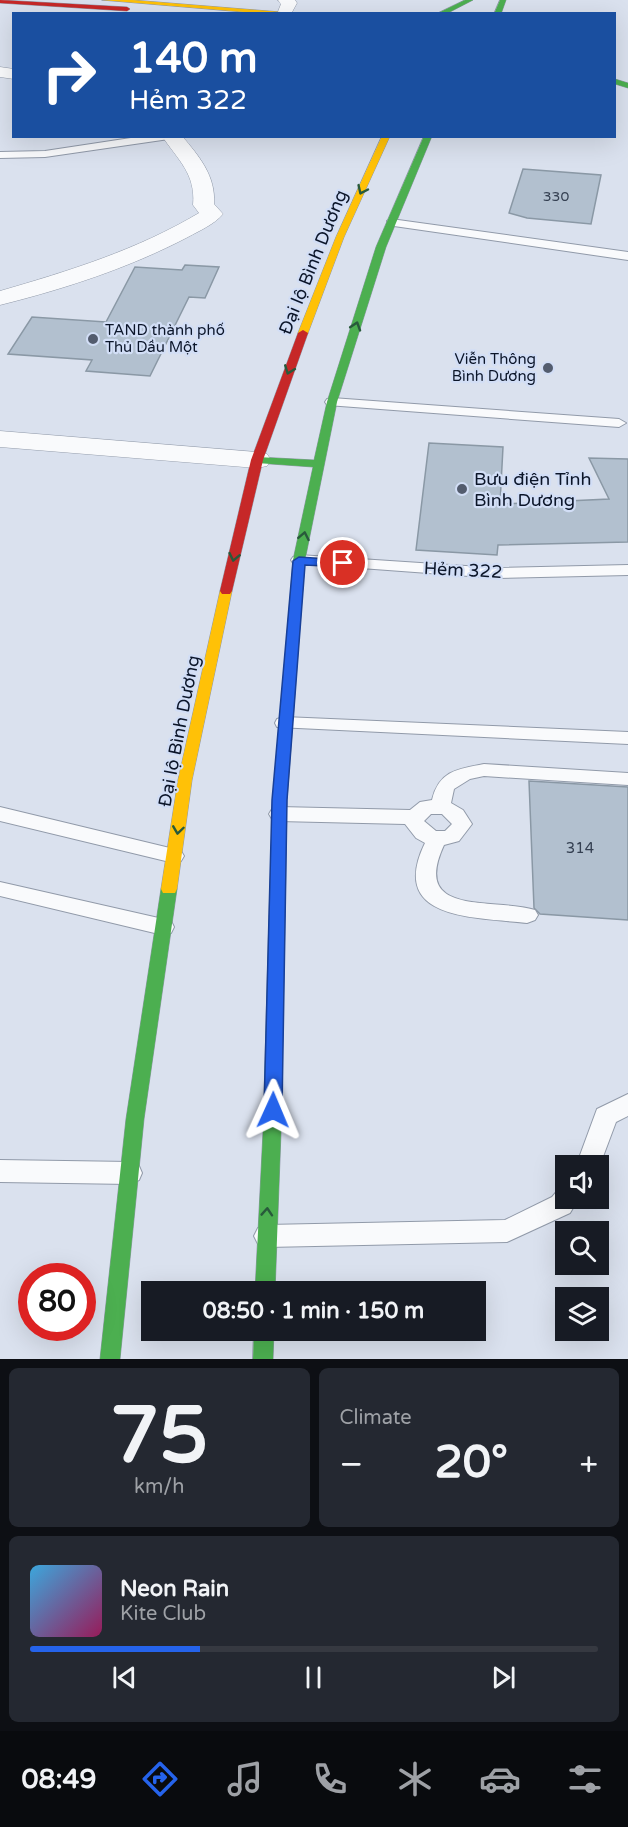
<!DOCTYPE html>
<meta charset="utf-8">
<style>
:root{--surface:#171b24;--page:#242831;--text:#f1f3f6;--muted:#9ea1a6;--line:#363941;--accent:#2563eb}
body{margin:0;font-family:"Varela Round",sans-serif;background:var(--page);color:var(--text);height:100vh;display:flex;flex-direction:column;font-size:22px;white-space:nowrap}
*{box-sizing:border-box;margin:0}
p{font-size:20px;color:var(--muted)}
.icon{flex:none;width:33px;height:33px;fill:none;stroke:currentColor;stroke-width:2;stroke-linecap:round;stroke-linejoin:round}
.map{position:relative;height:1359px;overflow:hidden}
.panel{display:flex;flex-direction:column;gap:9px;padding:9px;background:#0d0f14;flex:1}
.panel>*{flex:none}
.hud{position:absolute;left:12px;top:12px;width:604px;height:126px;border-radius:0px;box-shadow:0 6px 24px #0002;background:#1a4fa0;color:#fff;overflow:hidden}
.controls{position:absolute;left:555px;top:1155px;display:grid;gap:12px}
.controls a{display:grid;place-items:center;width:54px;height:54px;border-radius:0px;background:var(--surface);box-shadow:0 6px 24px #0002;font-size:30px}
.speed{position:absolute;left:18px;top:1263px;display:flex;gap:12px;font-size:30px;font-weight:700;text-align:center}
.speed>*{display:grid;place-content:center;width:78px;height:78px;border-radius:50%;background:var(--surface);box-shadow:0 6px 24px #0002;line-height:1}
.speed .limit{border:9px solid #d22;background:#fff;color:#111}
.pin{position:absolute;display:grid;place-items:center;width:51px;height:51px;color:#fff;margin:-26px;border:3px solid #fff;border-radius:50%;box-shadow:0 2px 6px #0007}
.me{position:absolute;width:66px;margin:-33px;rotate:1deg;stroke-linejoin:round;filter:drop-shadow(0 0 4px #0008)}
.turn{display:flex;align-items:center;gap:21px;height:126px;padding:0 18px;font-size:27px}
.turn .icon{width:78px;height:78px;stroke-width:2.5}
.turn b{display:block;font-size:42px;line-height:51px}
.big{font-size:45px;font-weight:700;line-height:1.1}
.panel .card{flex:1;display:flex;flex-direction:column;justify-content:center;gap:9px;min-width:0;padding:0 21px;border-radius:9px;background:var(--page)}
.panel .dial{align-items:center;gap:0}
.dial b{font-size:78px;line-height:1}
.song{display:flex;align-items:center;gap:18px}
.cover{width:72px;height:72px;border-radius:9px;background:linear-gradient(135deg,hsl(200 70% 55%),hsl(330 70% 35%))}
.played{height:6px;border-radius:3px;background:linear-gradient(90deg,var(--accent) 30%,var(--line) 30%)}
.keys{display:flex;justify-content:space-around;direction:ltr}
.heat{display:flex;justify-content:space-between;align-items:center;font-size:33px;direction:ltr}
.panel .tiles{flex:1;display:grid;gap:9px;grid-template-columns:1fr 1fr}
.card:last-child{grid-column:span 2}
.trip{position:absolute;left:141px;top:1281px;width:345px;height:60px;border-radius:0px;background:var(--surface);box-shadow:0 6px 24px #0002;font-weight:700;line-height:60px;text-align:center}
.tabs{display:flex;height:96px;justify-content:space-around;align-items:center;background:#090b0e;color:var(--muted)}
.tabs .icon{width:42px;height:42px}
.tabs .current{color:var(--accent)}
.tabs b{font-size:27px;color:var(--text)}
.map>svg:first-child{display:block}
</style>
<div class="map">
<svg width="628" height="1359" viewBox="0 0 628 1359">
<rect width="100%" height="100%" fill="#dae1ee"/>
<path fill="#b2c0cf" stroke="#8a98a5" stroke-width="1.5" d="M523,169L601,175L591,224L527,218L509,213Z
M185,265L219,267L205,298L189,297L150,376L86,371L92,360L8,354L32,317L106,322L135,267L182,270Z
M429,443L503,447L500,504L609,499L589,458L628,459V542L498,545L497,555L416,550Z
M529,781L628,787V920L540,914L534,908Z"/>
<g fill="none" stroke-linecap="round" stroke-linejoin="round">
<defs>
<path id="lane" d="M144,136H174L169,139L45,157L0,158V152L45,151Z
M391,219L628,252V260L387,225V221Z
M332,398L619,419L626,423L619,427L327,405L325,402L327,399Z
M299,555L496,568L628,565V575L496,578L293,563L291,560L293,557Z
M284,717L628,732V744L277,727L275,723L277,719Z
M484,764L628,773V785L484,776L470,779L454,789L451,803L463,810L472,824L459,841L444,845C410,918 494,897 535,910L538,915L535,920L527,923C476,917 387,921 425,843L416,838L405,824L279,821L272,819L269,814L272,809L279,807L410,810L420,802L432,800C439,771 457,769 484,764ZM431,814H442L452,824L445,831H436L424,821Z
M0,807L174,849L181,851L184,856L181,861L174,863L0,821Z
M0,882L163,919L171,921L174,927L171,933L163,935L0,896Z
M628,1094V1116L616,1122L598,1170V1166H576L597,1109Z
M0,1160L130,1162L139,1166L142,1173L139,1180L130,1184L0,1182Z
M566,1188V1198H579L570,1213L507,1242L267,1247L258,1244L254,1236L258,1228L267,1225L505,1220L552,1197L558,1190Z"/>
<path id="street" d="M278,0H295L297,3L291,14H277L281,4Z
M0,67L14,69V79L0,77Z
M162,136H182C199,156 216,176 214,204L223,214C215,224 199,231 188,237C129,268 64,289 0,305V291C69,271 137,250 199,213L193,205C196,174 178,160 162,136Z
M0,431L257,452L267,454L271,460L267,466L257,468L0,447Z"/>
<path id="fast" d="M465,0H473L446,14H436Z
M500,0H506L501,14H494Z
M615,79L628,83V88L615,84Z
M424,136H432L386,247L337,402L305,560L303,586L297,590L293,589L291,586L293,560L313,467L257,463L251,460L257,457L314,460L327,402L376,247Z
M169,883L175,885L177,889L144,1119L120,1359H100L126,1119L161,889L163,885Z
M277,910L283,912L285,916L281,1132L275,1292H255L263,1132L269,916L271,912Z
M254,1330H274L273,1359H253Z"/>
<path id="slow" d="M102,0H132L305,14H267Z
M382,136H390L344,237L308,333L307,335H299L298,333L336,237Z
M226,587L232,591L192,780L177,889L175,893H163L161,889L178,780L220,591Z"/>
<path id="jam" d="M0,0L127,7L130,9L127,11L0,3Z
M303,330L308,333L263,460L232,591L230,594H222L220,591L251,460L298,333Z
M297,582L303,586L287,800L285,916L283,920L277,922L271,920L269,916L273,800L291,586Z"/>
</defs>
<use href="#lane" stroke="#919aa9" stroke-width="2"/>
<use href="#street" stroke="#919aa9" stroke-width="1"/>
<use href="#fast" stroke="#919aa9" stroke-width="1"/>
<use href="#slow" stroke="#919aa9" stroke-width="1"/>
<use href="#jam" stroke="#919aa9" stroke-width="1"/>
<use href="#lane" fill="#f9fafc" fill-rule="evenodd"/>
<use href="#street" fill="#f9fafc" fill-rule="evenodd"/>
<use href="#fast" fill="#4caf50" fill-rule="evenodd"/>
<use href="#slow" fill="#ffc107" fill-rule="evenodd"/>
<use href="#jam" fill="#c62828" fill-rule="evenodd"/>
</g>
<defs><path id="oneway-chevron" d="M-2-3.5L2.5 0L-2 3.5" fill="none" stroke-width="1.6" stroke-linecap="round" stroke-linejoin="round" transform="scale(1.5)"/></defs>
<g stroke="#285a3b">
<use href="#oneway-chevron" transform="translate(362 190) rotate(115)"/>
<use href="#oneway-chevron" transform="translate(356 326) rotate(-72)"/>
<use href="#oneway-chevron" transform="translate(289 370) rotate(111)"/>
<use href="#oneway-chevron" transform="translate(304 536) rotate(-79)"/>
<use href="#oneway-chevron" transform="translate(234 557) rotate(102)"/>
<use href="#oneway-chevron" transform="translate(178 830) rotate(98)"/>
<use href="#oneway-chevron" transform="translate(267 1212) rotate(-86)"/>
</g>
<path fill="#2563eb" stroke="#184099" stroke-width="1.5" d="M299,557L343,560L349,563L343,567L305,565L287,800L282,1110L279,1115L273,1117L266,1115L264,1110L272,800L293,561Z"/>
<g fill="#535c6e" stroke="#d2def6" stroke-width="2">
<circle cx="93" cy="339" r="6"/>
<circle cx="548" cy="368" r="6"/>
<circle cx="462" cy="489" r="6"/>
</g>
<g text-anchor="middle" stroke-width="4.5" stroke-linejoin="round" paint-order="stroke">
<g font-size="14" fill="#354052">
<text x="556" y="201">330</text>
</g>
<g font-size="15" fill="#0b1529" stroke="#d2def6" text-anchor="start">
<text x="105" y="335">TAND thành phố<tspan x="105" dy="17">Thủ Dầu Một</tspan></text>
<text x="536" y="364" text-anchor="end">Viễn Thông<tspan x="536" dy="17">Bình Dương</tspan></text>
</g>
<g font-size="15" fill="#354052">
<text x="580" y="853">314</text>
</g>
<g font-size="18" fill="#0b1529" stroke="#d2def6">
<text transform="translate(313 262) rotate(-68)" y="6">Đại lộ Bình Dương</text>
<text transform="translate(463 570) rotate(3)" y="6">Hẻm 322</text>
<text transform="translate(179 731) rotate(-79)" y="6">Đại lộ Bình Dương</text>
</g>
<g font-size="18" fill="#0b1529" stroke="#d2def6" text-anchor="start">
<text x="474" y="485">Bưu điện Tỉnh<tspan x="474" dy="21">Bình Dương</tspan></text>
</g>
</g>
</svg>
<div class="controls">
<a><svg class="icon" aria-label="sound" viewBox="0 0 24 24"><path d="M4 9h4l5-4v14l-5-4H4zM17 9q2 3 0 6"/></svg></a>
<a><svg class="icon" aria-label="search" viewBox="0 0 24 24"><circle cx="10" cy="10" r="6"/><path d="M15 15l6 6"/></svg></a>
<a><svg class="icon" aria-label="layers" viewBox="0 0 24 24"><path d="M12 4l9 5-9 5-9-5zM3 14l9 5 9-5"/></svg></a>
</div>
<div class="speed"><div class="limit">80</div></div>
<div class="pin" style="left:343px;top:563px;background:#d93025"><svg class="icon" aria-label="arrive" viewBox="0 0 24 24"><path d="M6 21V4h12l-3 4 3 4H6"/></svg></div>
<svg class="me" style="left:273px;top:1110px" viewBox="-20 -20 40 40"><path d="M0-17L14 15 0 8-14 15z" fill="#2563eb" stroke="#fff" stroke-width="4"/></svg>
<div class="trip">08:50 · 1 min · 150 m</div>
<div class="hud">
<div class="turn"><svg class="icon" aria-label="right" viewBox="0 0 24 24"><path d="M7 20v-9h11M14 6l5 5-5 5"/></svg><div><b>140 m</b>Hẻm 322</div></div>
</div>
</div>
<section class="panel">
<div class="tiles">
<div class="card dial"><b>75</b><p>km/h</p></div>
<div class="card"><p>Climate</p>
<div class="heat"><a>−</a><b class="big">20°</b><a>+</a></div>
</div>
<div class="card">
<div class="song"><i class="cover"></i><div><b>Neon Rain</b><p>Kite Club</p></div></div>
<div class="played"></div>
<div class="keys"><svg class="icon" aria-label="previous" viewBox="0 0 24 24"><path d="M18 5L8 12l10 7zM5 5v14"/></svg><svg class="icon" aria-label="pause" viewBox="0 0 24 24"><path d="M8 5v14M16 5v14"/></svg><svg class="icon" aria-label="next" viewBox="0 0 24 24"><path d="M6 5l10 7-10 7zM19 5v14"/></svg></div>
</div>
</div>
</section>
<nav class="tabs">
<b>08:49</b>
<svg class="icon current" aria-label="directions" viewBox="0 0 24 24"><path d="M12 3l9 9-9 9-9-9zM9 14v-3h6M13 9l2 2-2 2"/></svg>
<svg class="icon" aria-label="music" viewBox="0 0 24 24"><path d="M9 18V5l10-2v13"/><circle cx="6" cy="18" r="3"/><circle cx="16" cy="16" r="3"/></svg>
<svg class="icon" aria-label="phone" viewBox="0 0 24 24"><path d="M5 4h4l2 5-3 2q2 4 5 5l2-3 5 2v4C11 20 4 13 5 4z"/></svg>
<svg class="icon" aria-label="climate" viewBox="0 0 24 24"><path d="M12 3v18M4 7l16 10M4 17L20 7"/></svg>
<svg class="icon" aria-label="car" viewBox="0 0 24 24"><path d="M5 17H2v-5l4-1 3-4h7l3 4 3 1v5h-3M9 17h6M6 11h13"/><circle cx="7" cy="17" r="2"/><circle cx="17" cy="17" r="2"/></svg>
<svg class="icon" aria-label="filters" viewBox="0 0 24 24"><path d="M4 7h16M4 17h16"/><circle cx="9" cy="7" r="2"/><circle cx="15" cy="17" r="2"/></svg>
</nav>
